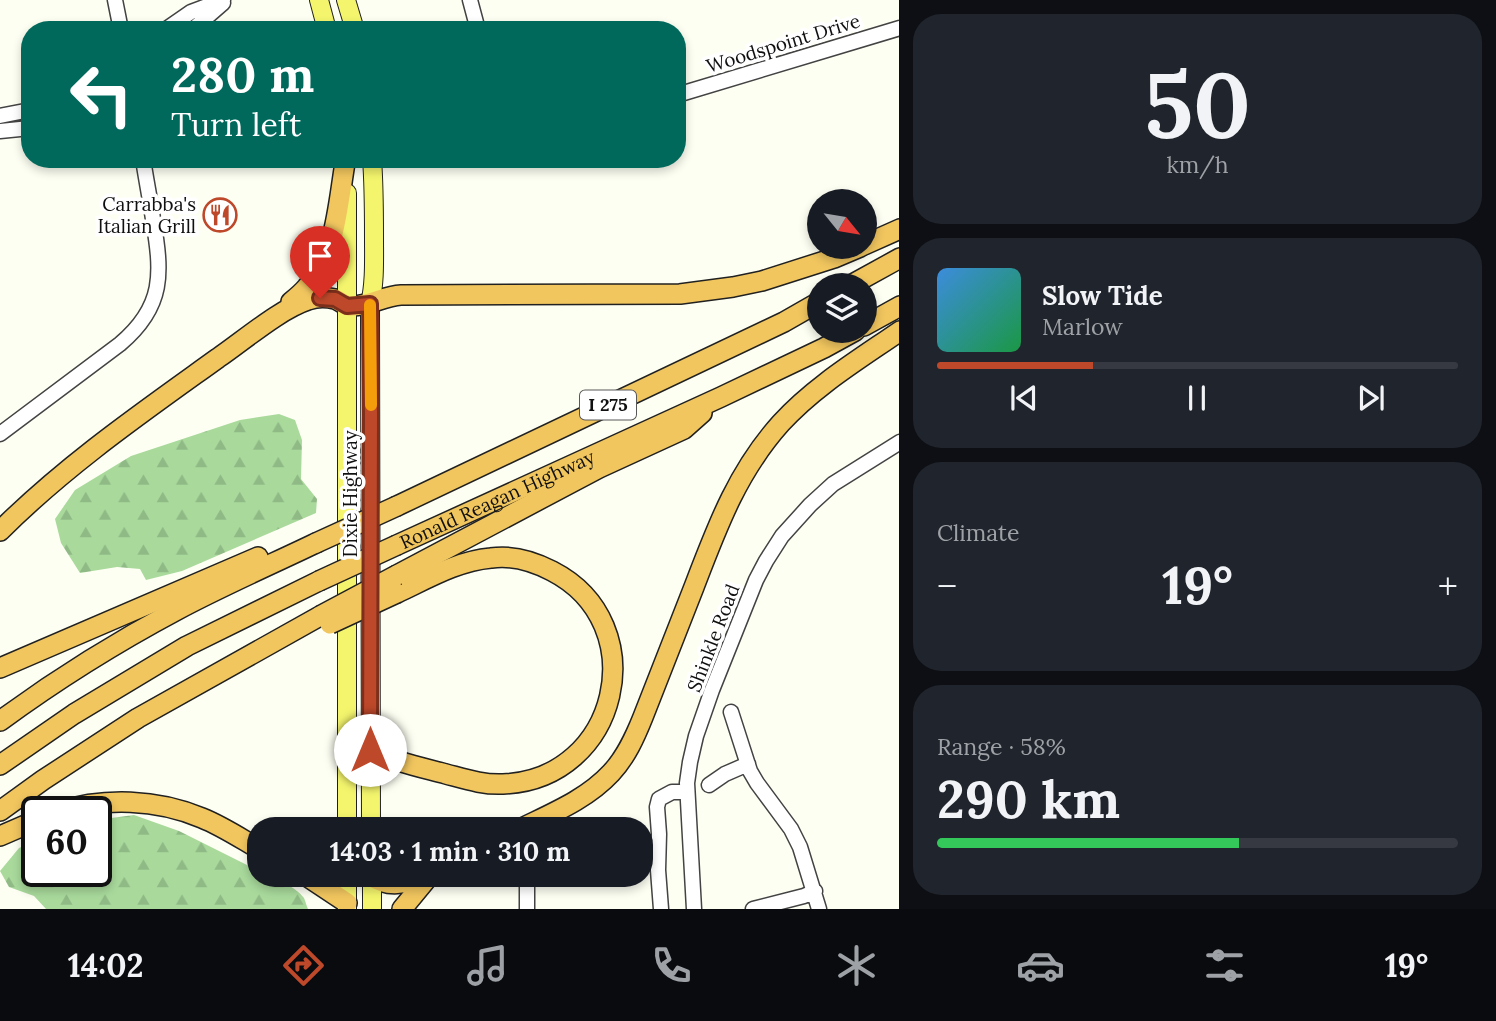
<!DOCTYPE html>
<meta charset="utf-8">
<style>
:root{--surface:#171b24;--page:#20242c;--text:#f1f3f6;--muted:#9ea1a6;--line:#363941;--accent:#be482a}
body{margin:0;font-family:Lora,serif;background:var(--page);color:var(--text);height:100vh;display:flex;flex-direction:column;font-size:26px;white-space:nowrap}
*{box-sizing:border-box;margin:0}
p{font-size:23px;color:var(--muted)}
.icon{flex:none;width:38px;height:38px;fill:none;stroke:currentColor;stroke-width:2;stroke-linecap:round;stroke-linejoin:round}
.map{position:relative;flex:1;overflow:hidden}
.panel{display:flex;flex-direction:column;gap:14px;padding:14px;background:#0d0f14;width:597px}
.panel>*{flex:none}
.banner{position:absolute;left:21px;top:21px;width:665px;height:147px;border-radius:28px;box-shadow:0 4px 10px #0003;background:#00695c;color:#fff;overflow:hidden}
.needle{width:46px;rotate:120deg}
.tools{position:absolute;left:807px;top:189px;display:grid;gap:14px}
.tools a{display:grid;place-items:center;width:70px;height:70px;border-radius:50%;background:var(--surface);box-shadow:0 4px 10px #0003;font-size:35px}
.speed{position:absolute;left:21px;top:796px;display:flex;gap:14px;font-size:35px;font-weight:700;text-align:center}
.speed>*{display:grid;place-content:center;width:91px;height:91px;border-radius:50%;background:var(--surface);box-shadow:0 4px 10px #0003;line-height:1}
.speed .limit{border:4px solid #111;border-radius:10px;background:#fff;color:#111}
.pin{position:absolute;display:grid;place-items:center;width:60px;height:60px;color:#fff;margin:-72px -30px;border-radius:50% 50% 50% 0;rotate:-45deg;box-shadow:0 0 7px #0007}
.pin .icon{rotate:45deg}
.me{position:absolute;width:77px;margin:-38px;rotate:0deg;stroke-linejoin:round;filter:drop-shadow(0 0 5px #0008)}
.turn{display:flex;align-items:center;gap:24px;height:147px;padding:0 35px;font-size:32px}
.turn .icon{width:91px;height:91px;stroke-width:2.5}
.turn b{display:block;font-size:49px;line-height:60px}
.big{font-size:52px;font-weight:800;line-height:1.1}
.panel .tile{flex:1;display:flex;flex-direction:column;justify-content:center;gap:10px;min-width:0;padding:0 24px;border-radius:28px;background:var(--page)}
.panel .dial{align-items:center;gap:0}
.dial b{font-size:91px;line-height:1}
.song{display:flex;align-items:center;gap:21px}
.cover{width:84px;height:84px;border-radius:10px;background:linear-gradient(135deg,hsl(210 70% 55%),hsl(140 70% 35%))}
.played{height:7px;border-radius:4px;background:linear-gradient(90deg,var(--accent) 30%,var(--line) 30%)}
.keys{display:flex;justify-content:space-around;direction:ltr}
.heat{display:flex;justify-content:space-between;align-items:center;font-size:38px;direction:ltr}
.charge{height:10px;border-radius:5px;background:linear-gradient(90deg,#34c759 58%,var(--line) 0)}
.trip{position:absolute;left:247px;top:817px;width:406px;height:70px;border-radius:28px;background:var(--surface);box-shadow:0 4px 10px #0003;font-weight:800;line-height:70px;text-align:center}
.tab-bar{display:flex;height:112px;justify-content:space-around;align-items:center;background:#090b0e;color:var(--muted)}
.tab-bar .icon{width:49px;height:49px}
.tab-bar .on{color:var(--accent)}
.tab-bar b{font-size:32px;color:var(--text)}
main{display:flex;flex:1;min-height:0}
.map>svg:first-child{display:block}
</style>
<main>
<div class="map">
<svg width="900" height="909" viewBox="0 0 900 909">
<defs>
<pattern id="forest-firs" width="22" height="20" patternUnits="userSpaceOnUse" patternTransform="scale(1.75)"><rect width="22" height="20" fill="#a9da9c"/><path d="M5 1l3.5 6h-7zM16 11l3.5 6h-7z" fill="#90ba85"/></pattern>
</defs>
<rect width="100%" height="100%" fill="#fefff3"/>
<path fill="url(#forest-firs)" d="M279,414L295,420L302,440L301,479L317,499L316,513L182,571L146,580L140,569L117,567L80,573L61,543L55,519L75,490L131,456L240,420Z
M134,815L179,831L259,871V875C272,875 296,887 304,898C305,900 307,907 308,909H46L34,896L9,887L0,871L19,848L37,840V872H96V820Z"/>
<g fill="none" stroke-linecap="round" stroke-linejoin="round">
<defs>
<path id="minor" d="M115,0L121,30
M470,0L478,30
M165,30L191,12L223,0
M192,30L223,3
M677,95L900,28
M0,116L30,110
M0,131L30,128
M0,434L120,344C165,306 162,273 153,219C150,199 146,179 143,159
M731,712L750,771L757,783L791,829L800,847L819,909
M709,785L725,774L748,764
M527,909V883
M661,909L658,870L659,834L657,807L659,799L672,792H687
M694,909L687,783L690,762L696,736L712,690L756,580L766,561L782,536L810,505L833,484L900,442
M753,909L804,896L815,891"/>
<path id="major" d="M319,0L327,30
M346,0L355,30
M347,830V193
M371,830L370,304C375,282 374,260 374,237C374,211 374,185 372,159
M347,875V909
M372,909V875"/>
<g id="highway">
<path d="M864,245L900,229"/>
<path d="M851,285L900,258"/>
<path d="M291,302C297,297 303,292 307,287C336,255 338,204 345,163"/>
<path d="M864,326L900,306"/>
<path d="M397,506L784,322L819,302"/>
<path d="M0,531C66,465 143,412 218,358C243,341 280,309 308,300C316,297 327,297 335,299C340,301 344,305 349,306C368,307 383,296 401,295L680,294L733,287L762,281L834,258L860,247"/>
<path id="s1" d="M397,545L721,397L824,348L855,331"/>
<path d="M397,575L599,468L684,429L702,413"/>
<path d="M0,668L258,557"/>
<path d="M0,721C56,680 115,643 177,610C222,586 270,565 316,543"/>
<path d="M370,749C394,762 420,767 446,774C465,779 483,785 503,784C619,780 655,624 552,571C533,561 512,555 491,558C457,561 427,579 397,593"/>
<path d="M0,765L74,714L187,646L319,581"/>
<path d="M0,811L43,780L138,718L320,616"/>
<path d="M58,812C104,797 157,799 202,818C222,826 240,838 259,849"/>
<path d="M518,830C550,814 586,800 611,773C626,757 635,737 643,717C660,674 677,631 694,587C717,527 737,472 781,423C815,386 858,360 900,331"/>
<path d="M0,836L37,820"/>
<path d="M305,875L347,903"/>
<path d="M369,875C390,889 404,884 426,875"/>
<path d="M402,909L430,875"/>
</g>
</defs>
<use href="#minor" stroke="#434343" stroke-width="17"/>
<use href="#major" stroke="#212121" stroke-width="20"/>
<use href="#highway" stroke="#212121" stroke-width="22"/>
<use href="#minor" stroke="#fff" stroke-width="14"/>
<use href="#major" stroke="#f4f56d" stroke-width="18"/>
<use href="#highway" stroke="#f1c65f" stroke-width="19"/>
<defs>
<path id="highway-bridge" d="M316,543L397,506
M319,581L397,545
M320,616L397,575
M330,624L397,593"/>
</defs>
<use href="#highway-bridge" stroke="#212121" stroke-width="22" stroke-linecap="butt"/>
<use href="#highway-bridge" stroke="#f1c65f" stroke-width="19"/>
</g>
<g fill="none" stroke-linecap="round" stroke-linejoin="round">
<defs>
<path id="route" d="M320,298L335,299L347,306L370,304L371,415L370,750"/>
</defs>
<use href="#route" stroke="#7c2f1b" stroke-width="18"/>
<use href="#route" stroke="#be482a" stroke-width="12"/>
<path stroke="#f59e0b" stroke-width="12" d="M370,305L371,405"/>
</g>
<defs>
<symbol id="restaurant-ring" viewBox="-11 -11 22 22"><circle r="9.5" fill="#fff" stroke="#be482a" stroke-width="1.5"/><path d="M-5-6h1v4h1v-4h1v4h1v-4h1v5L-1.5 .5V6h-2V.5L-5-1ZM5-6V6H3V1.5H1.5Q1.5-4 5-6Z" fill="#be482a"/></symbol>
</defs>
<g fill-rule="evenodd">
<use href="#restaurant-ring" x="201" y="196" width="38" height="38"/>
</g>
<g text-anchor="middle" stroke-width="7" stroke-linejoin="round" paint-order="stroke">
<rect fill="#fff" stroke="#585858" stroke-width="2" x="580" y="390.5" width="56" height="29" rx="5"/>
<g font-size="18" font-weight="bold" fill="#101010">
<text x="608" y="411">I 275</text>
</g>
<g font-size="19" fill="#101010" stroke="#fff">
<text transform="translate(783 43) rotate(-17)" y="7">Woodspoint Drive</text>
<text transform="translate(350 494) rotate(-90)" y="7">Dixie Highway</text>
<text dy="7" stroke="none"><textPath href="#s1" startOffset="110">Ronald Reagan Highway</textPath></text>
<text transform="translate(713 638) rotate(-69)" y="7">Shinkle Road</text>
</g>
<g font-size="19" fill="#101010" stroke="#fff" text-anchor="end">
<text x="196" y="211">Carrabba's<tspan x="196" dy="22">Italian Grill</tspan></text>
</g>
</g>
</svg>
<div class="tools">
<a><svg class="needle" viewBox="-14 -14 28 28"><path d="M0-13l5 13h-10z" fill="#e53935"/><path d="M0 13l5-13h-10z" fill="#9ea1a6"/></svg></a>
<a><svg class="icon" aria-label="layers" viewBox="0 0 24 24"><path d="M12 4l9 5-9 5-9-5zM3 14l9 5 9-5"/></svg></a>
</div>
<div class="speed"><div class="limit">60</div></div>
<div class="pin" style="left:320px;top:298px;background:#d93025"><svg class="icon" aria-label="arrive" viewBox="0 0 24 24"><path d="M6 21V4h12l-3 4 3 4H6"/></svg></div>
<svg class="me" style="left:370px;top:750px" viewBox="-20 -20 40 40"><circle r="19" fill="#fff"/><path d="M0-13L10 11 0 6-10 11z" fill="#be482a"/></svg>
<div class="trip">14:03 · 1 min · 310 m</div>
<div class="banner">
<div class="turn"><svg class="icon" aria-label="left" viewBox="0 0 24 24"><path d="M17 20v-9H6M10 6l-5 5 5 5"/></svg><div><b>280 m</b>Turn left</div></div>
</div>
</div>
<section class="panel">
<div class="tile dial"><b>50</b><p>km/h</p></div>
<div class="tile">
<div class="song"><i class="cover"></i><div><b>Slow Tide</b><p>Marlow</p></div></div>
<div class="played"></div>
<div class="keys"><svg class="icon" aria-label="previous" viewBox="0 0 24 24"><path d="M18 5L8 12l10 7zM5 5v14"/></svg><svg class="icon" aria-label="pause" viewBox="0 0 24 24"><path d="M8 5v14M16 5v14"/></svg><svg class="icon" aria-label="next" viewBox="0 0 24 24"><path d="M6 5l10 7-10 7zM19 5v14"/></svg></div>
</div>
<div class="tile"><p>Climate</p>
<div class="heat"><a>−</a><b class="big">19°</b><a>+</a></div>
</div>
<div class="tile"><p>Range · 58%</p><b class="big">290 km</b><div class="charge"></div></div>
</section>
</main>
<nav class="tab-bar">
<b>14:02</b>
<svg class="icon on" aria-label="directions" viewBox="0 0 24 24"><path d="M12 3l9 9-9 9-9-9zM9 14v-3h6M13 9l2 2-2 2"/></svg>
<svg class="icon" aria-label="music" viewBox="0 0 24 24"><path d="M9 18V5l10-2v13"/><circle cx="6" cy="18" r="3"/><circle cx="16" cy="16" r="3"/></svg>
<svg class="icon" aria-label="phone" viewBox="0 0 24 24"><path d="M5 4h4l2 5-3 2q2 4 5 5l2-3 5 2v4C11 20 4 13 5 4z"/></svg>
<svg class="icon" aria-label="climate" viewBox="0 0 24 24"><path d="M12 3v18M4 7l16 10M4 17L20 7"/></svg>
<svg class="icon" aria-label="car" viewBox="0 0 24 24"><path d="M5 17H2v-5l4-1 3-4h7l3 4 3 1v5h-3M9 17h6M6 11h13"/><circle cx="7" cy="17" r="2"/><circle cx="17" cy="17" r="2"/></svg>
<svg class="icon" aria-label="filters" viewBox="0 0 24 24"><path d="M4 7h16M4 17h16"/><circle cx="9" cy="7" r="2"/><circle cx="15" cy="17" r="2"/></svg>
<b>19°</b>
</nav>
